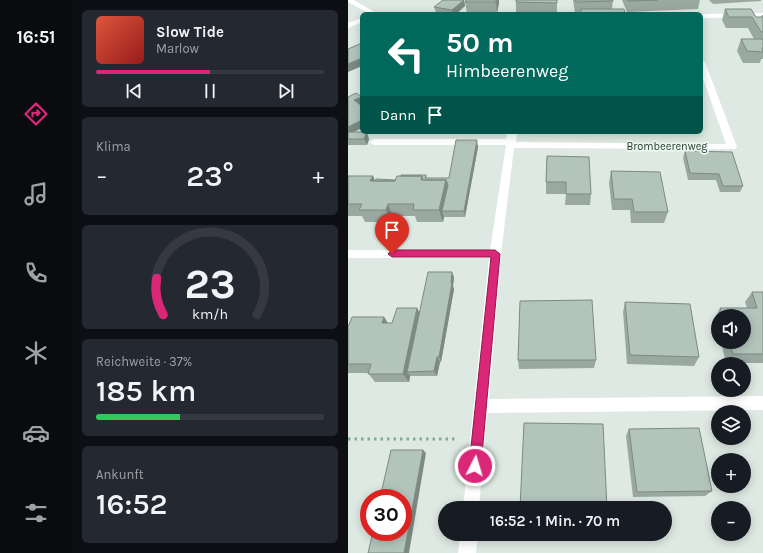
<!DOCTYPE html>
<html lang="de">
<meta charset="utf-8">
<style>
:root{--surface:#171b24;--page:#242831;--text:#f1f3f6;--muted:#9ea1a6;--line:#363941;--accent:#db2777}
body{margin:0;font-family:Karla,sans-serif;background:var(--page);color:var(--text);height:100vh;display:flex;flex-direction:column;font-size:15px;white-space:nowrap}
*{box-sizing:border-box;margin:0}
p{font-size:13px;color:var(--muted)}
.icon{flex:none;width:22px;height:22px;fill:none;stroke:currentColor;stroke-width:2;stroke-linecap:round;stroke-linejoin:round}
.map{position:relative;flex:1;overflow:hidden}
.sheet{display:flex;flex-direction:column;gap:10px;padding:10px;background:#0d0f14;width:276px}
.sheet>*{flex:none}
.hud{position:absolute;left:12px;top:12px;width:343px;height:122px;border-radius:6px;box-shadow:0 2px 10px #0003;background:#00695c;color:#fff;overflow:hidden}
.controls{position:absolute;left:363px;top:309px;display:grid;gap:8px}
.controls a{display:grid;place-items:center;width:40px;height:40px;border-radius:50%;background:var(--surface);box-shadow:0 2px 10px #0003;font-size:20px}
.speed{position:absolute;left:12px;top:489px;display:flex;gap:8px;font-size:20px;font-weight:700;text-align:center}
.speed>*{display:grid;place-content:center;width:52px;height:52px;border-radius:50%;background:var(--surface);box-shadow:0 2px 10px #0003;line-height:1}
.speed .limit{border:6px solid #d22;background:#fff;color:#111}
.pin{position:absolute;display:grid;place-items:center;width:34px;height:34px;color:#fff;margin:-41px -17px;border-radius:50% 50% 50% 0;rotate:-45deg;box-shadow:0 0 4px #0007}
.pin .icon{rotate:45deg}
.me{position:absolute;width:44px;margin:-22px;rotate:5deg;stroke-linejoin:round;filter:drop-shadow(0 0 3px #0008)}
.turn{display:flex;align-items:center;gap:14px;height:84px;padding:0 20px;font-size:18px}
.turn .icon{width:52px;height:52px;stroke-width:2.5}
.turn b{display:block;font-size:28px;line-height:34px}
.then{display:flex;align-items:center;height:38px;padding:0 20px;background:#0003;gap:8px;font-size:15px}
.big{font-size:30px;font-weight:600;line-height:1.1}
.sheet .card{flex:1;display:flex;flex-direction:column;justify-content:center;gap:6px;min-width:0;padding:0 14px;border-radius:6px;background:var(--page)}
.sheet .dial{align-items:center;gap:0}
.dial svg{height:104px;overflow:visible;fill:none;stroke:var(--line);stroke-width:7;stroke-linecap:round;text-anchor:middle}
.dial text{fill:var(--text);stroke:none}
.song{display:flex;align-items:center;gap:12px}
.cover{width:48px;height:48px;border-radius:6px;background:linear-gradient(135deg,hsl(10 70% 55%),hsl(0 70% 35%))}
.played{height:4px;border-radius:2px;background:linear-gradient(90deg,var(--accent) 50%,var(--line) 50%)}
.keys{display:flex;justify-content:space-around;direction:ltr}
.heat{display:flex;justify-content:space-between;align-items:center;font-size:22px;direction:ltr}
.charge{height:6px;border-radius:3px;background:linear-gradient(90deg,#34c759 37%,var(--line) 0)}
.trip{position:absolute;left:90px;top:501px;width:234px;height:40px;border-radius:20px;background:var(--surface);box-shadow:0 2px 10px #0003;font-weight:600;line-height:40px;text-align:center}
main{display:flex;flex:1;min-height:0}
.tabs{display:flex;flex-direction:column;width:72px;justify-content:space-around;align-items:center;background:#090b0e;color:var(--muted)}
.tabs .icon{width:28px;height:28px}
.tabs .on{color:var(--accent)}
.tabs b{font-size:18px;color:var(--text)}
.map>svg:first-child{display:block}
</style>
<main>
<nav class="tabs">
<b>16:51</b>
<svg class="icon on" aria-label="directions" viewBox="0 0 24 24"><path d="M12 3l9 9-9 9-9-9zM9 14v-3h6M13 9l2 2-2 2"/></svg>
<svg class="icon" aria-label="music" viewBox="0 0 24 24"><path d="M9 18V5l10-2v13"/><circle cx="6" cy="18" r="3"/><circle cx="16" cy="16" r="3"/></svg>
<svg class="icon" aria-label="phone" viewBox="0 0 24 24"><path d="M5 4h4l2 5-3 2q2 4 5 5l2-3 5 2v4C11 20 4 13 5 4z"/></svg>
<svg class="icon" aria-label="climate" viewBox="0 0 24 24"><path d="M12 3v18M4 7l16 10M4 17L20 7"/></svg>
<svg class="icon" aria-label="car" viewBox="0 0 24 24"><path d="M5 17H2v-5l4-1 3-4h7l3 4 3 1v5h-3M9 17h6M6 11h13"/><circle cx="7" cy="17" r="2"/><circle cx="17" cy="17" r="2"/></svg>
<svg class="icon" aria-label="filters" viewBox="0 0 24 24"><path d="M4 7h16M4 17h16"/><circle cx="9" cy="7" r="2"/><circle cx="15" cy="17" r="2"/></svg>
</nav>
<section class="sheet">
<div class="card">
<div class="song"><i class="cover"></i><div><b>Slow Tide</b><p>Marlow</p></div></div>
<div class="played"></div>
<div class="keys"><svg class="icon" aria-label="previous" viewBox="0 0 24 24"><path d="M18 5L8 12l10 7zM5 5v14"/></svg><svg class="icon" aria-label="pause" viewBox="0 0 24 24"><path d="M8 5v14M16 5v14"/></svg><svg class="icon" aria-label="next" viewBox="0 0 24 24"><path d="M6 5l10 7-10 7zM19 5v14"/></svg></div>
</div>
<div class="card"><p>Klima</p>
<div class="heat"><a>−</a><b class="big">23°</b><a>+</a></div>
</div>
<div class="card dial"><svg viewBox="0 0 100 80">
<path d="M14 69A42 42 0 1 1 86 69"/>
<path d="M14 69A42 42 0 0 1 9 41" stroke="#db2777"/>
<text x="50" y="56" font-size="32" font-weight="700">23</text>
<text x="50" y="72" font-size="11">km/h</text>
</svg></div>
<div class="card"><p>Reichweite · 37%</p><b class="big">185 km</b><div class="charge"></div></div>
<div class="card"><p>Ankunft</p><b class="big">16:52</b></div>
</section>
<div class="map">
<svg width="415" height="553" viewBox="0 0 415 553">
<rect width="100%" height="100%" fill="#dde9e2"/>
<g fill="none" stroke-linecap="round" stroke-linejoin="round">
<path stroke="#7dad98" stroke-width="3" stroke-dasharray="2.5 4" stroke-linecap="butt" d="M0,439H107"/>
<path fill="#fff" fill-rule="evenodd" d="M0,0H6L30,14H22L0,2Z
M415,13V17L353,18V14Z
M14,18V22L0,28V23Z
M353,60L357,62L389,147L387,149L166,148L153,254L141,399L415,396V410L139,413L131,508H115L141,258H0V250H142L158,145H26L21,142L26,139H158L159,132H169L168,142L378,144L353,73Z
M112,534H130L128,553H110Z"/>
</g>
<path fill="#99a9a1" d="M116,0L117,6L108,14H92L88,13L86,7Z
M151,0V3L149,13H119L117,2Z
M209,0V14L168,13V2Z
M225,0H265L264,9L277,14H233V13H227Z
M274,0H352L350,9L279,12Z
M361,0H413V1L365,4Z
M377,9L408,17H413L414,15H415V59H413L412,63H395L389,51L393,39H406L400,28H378L374,20Z
M0,97H14V104L12,105L14,106V128L4,132L21,139L19,145H0Z
M130,147L117,217H96L95,222H69L67,216H45L43,222H17L14,216H0V176H25L27,181L48,180L78,175L79,178H101Z
M337,151L395,186L392,192H372L368,180H340L335,158Z
M199,156L243,194L242,205H217L218,194H198V182Z
M263,171L320,212L316,223H283L282,210H264L261,183Z
M106,277L105,286L106,289L93,362H92L89,376H62L61,382H27L20,373H0V325L36,317L40,323H44L69,308L71,312Z
M404,292H415V363H378L373,342H396V316H370V332L367,318L372,308H399L397,302Z
M277,302L351,357L346,366L279,364L275,312Z
M170,360H248L246,368L171,369Z
M281,429L364,491L357,496L285,497L278,436Z"/>
<path fill="#7d8983" d="M116,0L117,6L108,14H105L104,10Z
M148,0H151V3L149,13L148,2Z
M14,58V66L0,72V64Z
M14,97V104L9,107L6,100Z
M14,120V128L0,135V127Z
M19,132L21,139L19,145L16,139Z
M129,140L130,147L117,217L116,211Z
M25,176L29,187L22,181Z
M98,180L101,191L94,211L96,217L95,222L91,210Z
M40,204L45,216L43,222L38,210Z
M104,272L106,277L105,286L106,289L93,362L91,357Z
M69,308L74,318L59,372L62,376L61,382L55,374Z
M36,317L42,327L34,323Z
M89,357L92,362L89,376L86,371Z
M75,450L78,453L61,553H56Z"/>
<path fill="#b2c4bb" stroke="#7d8983" d="M95,0H116L104,10L86,7Z
M118,0H148V2H117Z
M168,0H209V3L168,2Z
M227,0H265V1L228,2Z
M280,0H310L280,1Z
M233,9H276L277,14H233Z
M377,9H403L408,17H415V32H413L404,17H381Z
M393,39H415V48H414L415,52L399,51Z
M14,43V58L0,64V49Z
M8,93L14,97L6,100L14,106V120L0,127V97Z
M0,132H19L16,139H0Z
M108,140H129L116,211H94L100,185L98,180H75L74,176H53V175H78L77,178H101Z
M337,151L384,152L395,186H375L371,174L342,173Z
M199,156L241,157L243,194H218V182H198Z
M263,171L312,172L320,212H286L284,199H266Z
M0,176H25L22,181H47L49,176H74L73,180H98L91,210H65L66,204H40L38,210H11L14,204H0Z
M28,179L48,180L47,181H27Z
M80,272H104L103,283H104L91,357H89L86,371L59,372Z
M404,292H415V354H385L381,342H396V316H375L372,308H409Z
M244,300L248,360H170L172,301Z
M277,302L342,304L351,357L282,355Z
M49,308H69L55,374H20L23,364H0V325H1L4,317H36L34,323H44Z
M176,423L255,424L259,508H172Z
M351,428L364,491L289,492L281,429Z
M43,450H75L56,553H20L25,532H55V498H32Z"/>
<path fill="#db2777" stroke="#8e194d" d="M44,250H147L152,254L133,466L131,471L127,473L122,471L121,466L143,257H44L40,254Z"/>
<g text-anchor="middle" stroke-width="3.5" stroke-linejoin="round" paint-order="stroke">
<g font-size="11" fill="#1f382e" stroke="#edf6f0">
<text x="319" y="150">Brombeerenweg</text>
</g>
</g>
</svg>
<div class="controls">
<a><svg class="icon" aria-label="sound" viewBox="0 0 24 24"><path d="M4 9h4l5-4v14l-5-4H4zM17 9q2 3 0 6"/></svg></a>
<a><svg class="icon" aria-label="search" viewBox="0 0 24 24"><circle cx="10" cy="10" r="6"/><path d="M15 15l6 6"/></svg></a>
<a><svg class="icon" aria-label="layers" viewBox="0 0 24 24"><path d="M12 4l9 5-9 5-9-5zM3 14l9 5 9-5"/></svg></a>
<a>+</a>
<a>−</a>
</div>
<div class="speed"><div class="limit">30</div></div>
<div class="pin" style="left:44px;top:254px;background:#d93025"><svg class="icon" aria-label="arrive" viewBox="0 0 24 24"><path d="M6 21V4h12l-3 4 3 4H6"/></svg></div>
<svg class="me" style="left:127px;top:466px" viewBox="-20 -20 40 40"><circle r="17" fill="#db2777" stroke="#fff" stroke-width="3"/><path d="M0-11L8 9 0 5-8 9z" fill="#fff"/></svg>
<div class="trip">16:52 · 1 Min. · 70 m</div>
<div class="hud">
<div class="turn"><svg class="icon" aria-label="left" viewBox="0 0 24 24"><path d="M17 20v-9H6M10 6l-5 5 5 5"/></svg><div><b>50 m</b>Himbeerenweg</div></div>
<div class="then">Dann<svg class="icon" aria-label="arrive" viewBox="0 0 24 24"><path d="M6 21V4h12l-3 4 3 4H6"/></svg></div>
</div>
</div>
</main>
